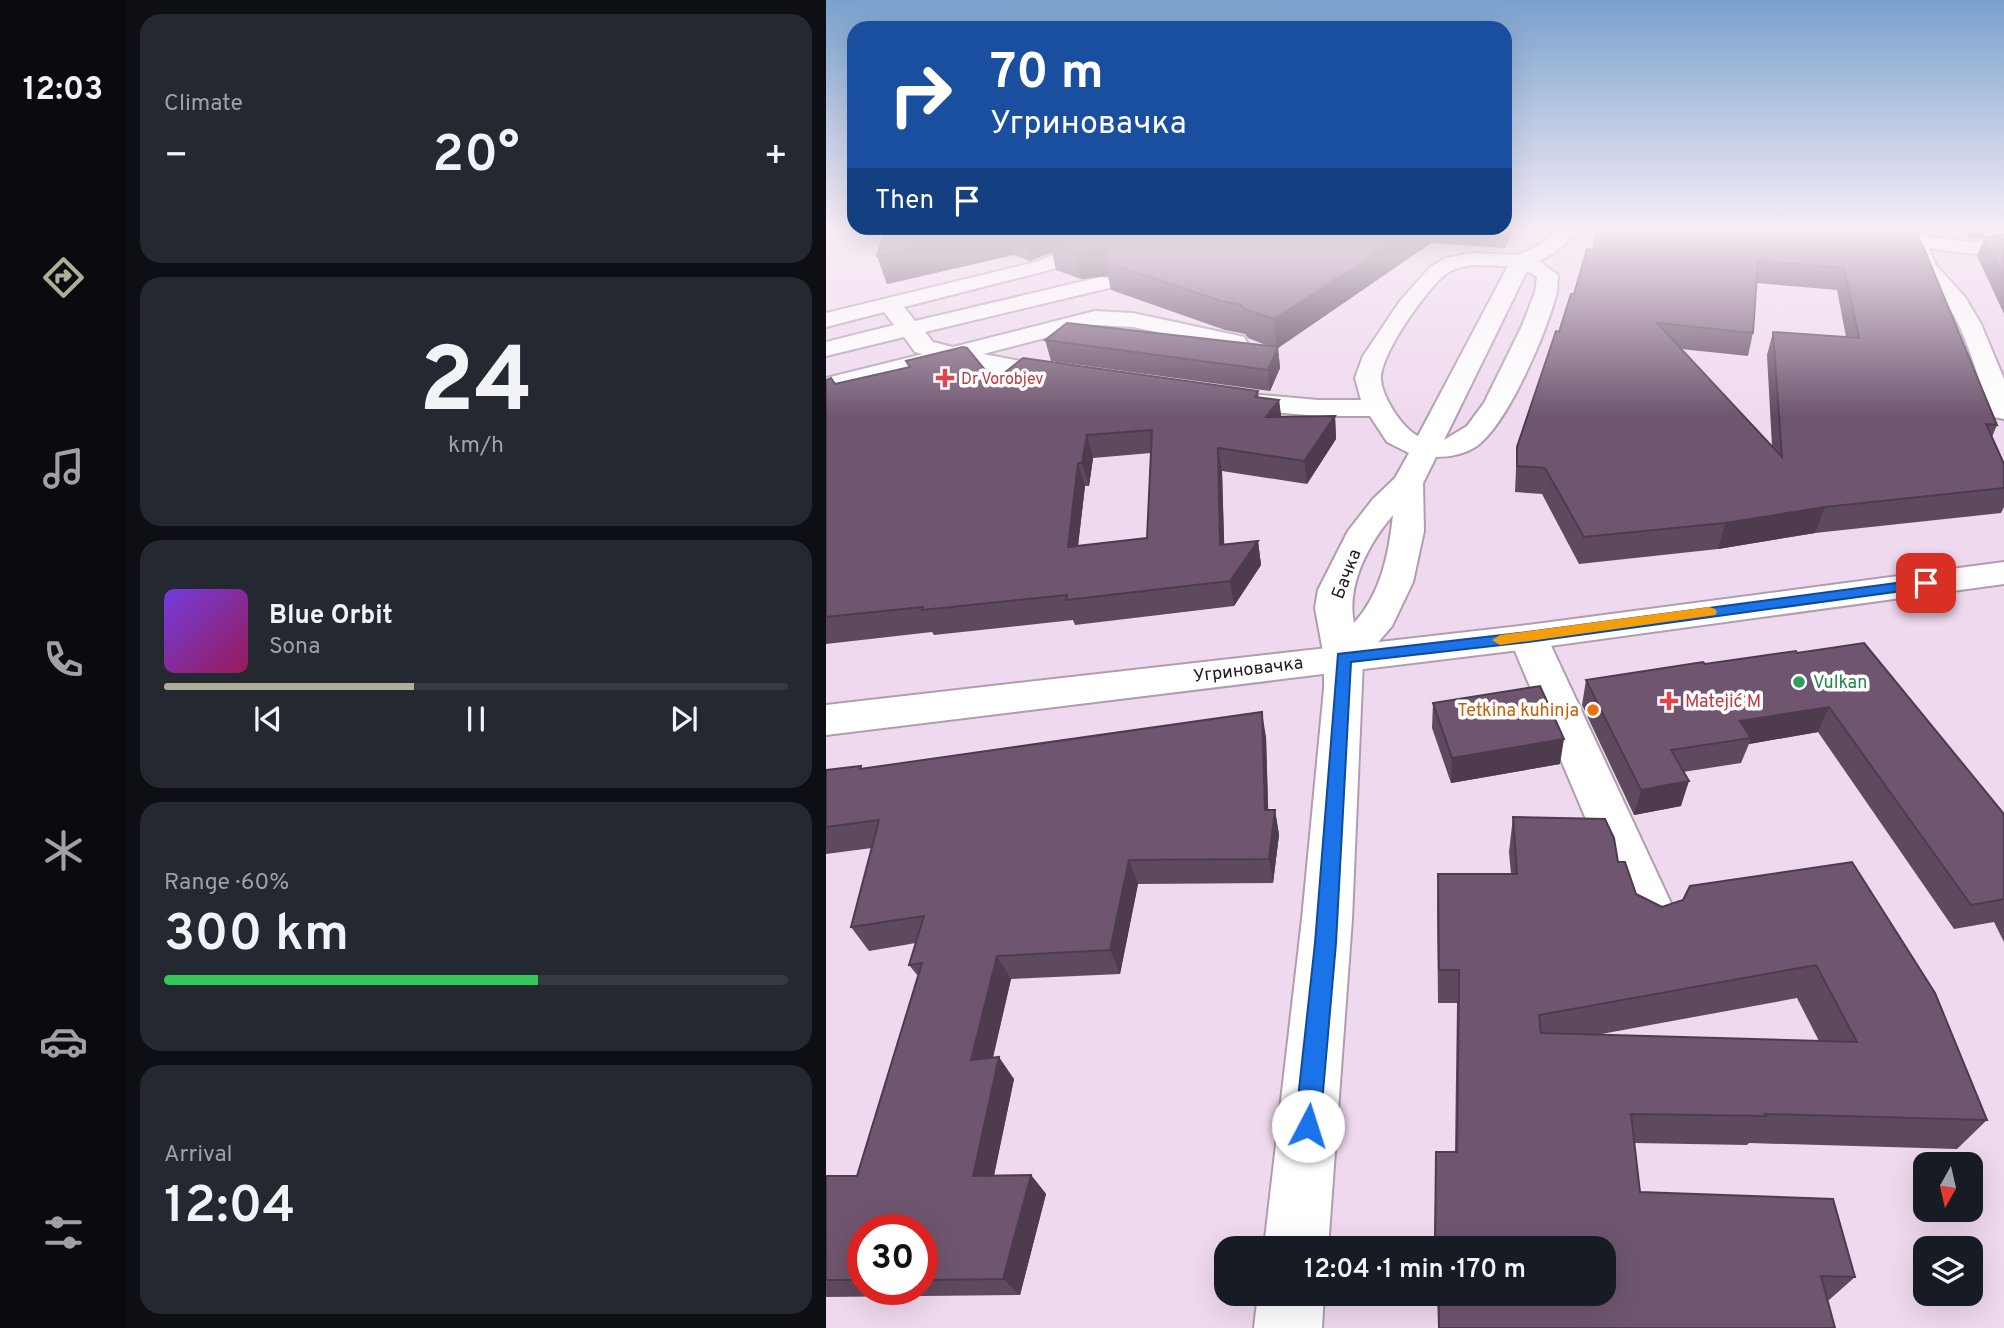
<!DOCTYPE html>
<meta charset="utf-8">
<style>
:root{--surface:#171b24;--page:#242831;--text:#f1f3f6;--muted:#9ea1a6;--line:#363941;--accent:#afae98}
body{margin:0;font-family:Overpass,sans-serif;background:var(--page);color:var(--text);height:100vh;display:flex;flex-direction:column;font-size:26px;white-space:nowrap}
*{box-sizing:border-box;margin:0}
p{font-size:23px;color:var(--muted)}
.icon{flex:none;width:38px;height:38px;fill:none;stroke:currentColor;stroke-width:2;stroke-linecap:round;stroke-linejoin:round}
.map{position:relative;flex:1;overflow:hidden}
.side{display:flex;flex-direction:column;gap:14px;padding:14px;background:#0d0f14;width:700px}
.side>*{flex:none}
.guide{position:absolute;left:21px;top:21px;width:665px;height:214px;border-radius:21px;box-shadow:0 7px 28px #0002;background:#1a4fa0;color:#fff;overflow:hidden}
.needle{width:46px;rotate:188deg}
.buttons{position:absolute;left:1087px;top:1152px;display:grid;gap:14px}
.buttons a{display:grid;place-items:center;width:70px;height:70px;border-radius:14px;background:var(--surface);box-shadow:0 7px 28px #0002;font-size:35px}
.speed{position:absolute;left:21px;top:1214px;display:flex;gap:14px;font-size:35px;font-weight:700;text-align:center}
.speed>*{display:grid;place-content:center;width:91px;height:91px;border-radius:50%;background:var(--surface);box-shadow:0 7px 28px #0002;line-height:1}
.speed .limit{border:10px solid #d22;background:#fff;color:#111}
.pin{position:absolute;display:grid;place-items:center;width:60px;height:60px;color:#fff;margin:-30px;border-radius:14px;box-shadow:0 4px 10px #0006}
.me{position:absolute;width:77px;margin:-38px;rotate:5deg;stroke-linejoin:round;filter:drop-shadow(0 0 5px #0008)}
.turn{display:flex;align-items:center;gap:24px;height:147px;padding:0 28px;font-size:32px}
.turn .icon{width:91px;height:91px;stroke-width:2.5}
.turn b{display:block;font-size:49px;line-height:60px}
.then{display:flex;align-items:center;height:66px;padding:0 28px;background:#0003;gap:14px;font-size:26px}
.big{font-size:52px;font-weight:600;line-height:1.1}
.side .widget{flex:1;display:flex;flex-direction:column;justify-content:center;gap:10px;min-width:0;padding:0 24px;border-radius:21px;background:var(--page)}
.side .dial{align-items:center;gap:0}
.dial b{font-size:91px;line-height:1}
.song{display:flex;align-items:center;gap:21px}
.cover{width:84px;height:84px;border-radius:10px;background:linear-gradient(135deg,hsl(260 70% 55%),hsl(330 70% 35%))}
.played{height:7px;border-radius:4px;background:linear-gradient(90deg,var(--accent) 40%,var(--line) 40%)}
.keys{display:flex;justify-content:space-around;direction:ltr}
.heat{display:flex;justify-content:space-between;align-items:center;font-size:38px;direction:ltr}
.charge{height:10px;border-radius:5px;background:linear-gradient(90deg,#34c759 60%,var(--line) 0)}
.trip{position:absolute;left:388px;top:1236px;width:402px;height:70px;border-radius:21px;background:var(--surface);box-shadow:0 7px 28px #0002;font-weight:600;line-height:70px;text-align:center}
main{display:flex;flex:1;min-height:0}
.tab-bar{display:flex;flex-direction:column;width:126px;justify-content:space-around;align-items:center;background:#090b0e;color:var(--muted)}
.tab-bar .icon{width:49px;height:49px}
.tab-bar .current{color:var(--accent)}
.tab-bar b{font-size:32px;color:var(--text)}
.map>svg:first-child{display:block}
</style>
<main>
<nav class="tab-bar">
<b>12:03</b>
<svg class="icon current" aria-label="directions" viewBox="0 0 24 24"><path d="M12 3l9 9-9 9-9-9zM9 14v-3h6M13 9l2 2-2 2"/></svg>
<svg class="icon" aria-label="music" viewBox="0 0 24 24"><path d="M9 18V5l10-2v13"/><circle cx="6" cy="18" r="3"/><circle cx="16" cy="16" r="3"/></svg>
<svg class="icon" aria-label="phone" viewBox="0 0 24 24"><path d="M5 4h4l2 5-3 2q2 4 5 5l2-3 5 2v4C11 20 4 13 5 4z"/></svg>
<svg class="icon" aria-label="climate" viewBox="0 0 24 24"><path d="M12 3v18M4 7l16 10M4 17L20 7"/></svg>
<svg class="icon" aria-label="car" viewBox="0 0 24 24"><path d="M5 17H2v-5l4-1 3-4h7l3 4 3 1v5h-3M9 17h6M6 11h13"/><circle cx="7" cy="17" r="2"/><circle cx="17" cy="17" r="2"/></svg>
<svg class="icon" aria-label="filters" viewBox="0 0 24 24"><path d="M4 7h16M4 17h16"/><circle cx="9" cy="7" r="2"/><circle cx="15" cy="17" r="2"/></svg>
</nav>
<section class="side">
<div class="widget"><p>Climate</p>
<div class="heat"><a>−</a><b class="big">20°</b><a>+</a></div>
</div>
<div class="widget dial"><b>24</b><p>km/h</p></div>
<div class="widget">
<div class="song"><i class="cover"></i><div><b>Blue Orbit</b><p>Sona</p></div></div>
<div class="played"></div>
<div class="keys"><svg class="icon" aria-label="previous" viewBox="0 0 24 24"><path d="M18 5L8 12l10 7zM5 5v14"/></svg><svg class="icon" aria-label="pause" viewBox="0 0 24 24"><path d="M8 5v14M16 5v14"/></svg><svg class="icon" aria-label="next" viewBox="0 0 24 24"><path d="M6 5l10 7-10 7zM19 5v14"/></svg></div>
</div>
<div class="widget"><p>Range · 60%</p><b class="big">300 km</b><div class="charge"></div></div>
<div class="widget"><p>Arrival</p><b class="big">12:04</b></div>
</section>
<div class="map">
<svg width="1178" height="1328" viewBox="0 0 1178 1328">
<rect width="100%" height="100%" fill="#efd9ee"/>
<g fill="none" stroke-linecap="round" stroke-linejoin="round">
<defs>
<path id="minor" d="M284,231H311L308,235L224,270L78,307L89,321L275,277L283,278L286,283L283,288L99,332L107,342L127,347L269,311L307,313L409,335L418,337L421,342L418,347L409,349L307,327L269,325L157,354L244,370L248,375L244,380L235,383L177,374L127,361L0,394V378L97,354L89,352L78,337L0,356V342L68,325L58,312L0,327V313L210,262Z
M731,231H753L728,253L713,261L732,275L731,292C721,331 683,422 651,446C639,454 624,457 610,457L597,483L598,531L587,582L566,626L537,660L526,919L502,1248H438L476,919L498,689V657L489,608L492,590L522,531L547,499L569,478L583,453L561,442L544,416H492L402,408L393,406L389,400L393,394L402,392L492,400H535L529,378L537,356L574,301L604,267L620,258L646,253L692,255L714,245ZM646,265L682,266L592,436C576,428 556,397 555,379C554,355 601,288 620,274C628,268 637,267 646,265ZM701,271L711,277L709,292L696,326L658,403L641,426L618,440ZM567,515C563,553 555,594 528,623C520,585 543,543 567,515Z
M998,231H1056L1147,242L1159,240V231H1178V245C1159,260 1125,251 1103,248L1110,265L1139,297L1155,324L1178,379V419L1168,417L1164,411C1151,377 1142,335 1121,304C1105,281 1092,274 1082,246L1008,237Z
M702,625L715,628L721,637L851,916L844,931L826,938L808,931L801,916L683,637L689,628Z
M432,1293H498L496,1328H428Z"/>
<path id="major" d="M1178,562V584L702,649L0,735V705L702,625Z"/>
</defs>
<use href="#minor" stroke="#b19db0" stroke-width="4"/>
<use href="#major" stroke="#b19db0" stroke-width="4"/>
<use href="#minor" fill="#fff" fill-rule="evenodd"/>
<use href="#major" fill="#fff" fill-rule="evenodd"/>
</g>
<path fill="#5f495f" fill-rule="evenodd" d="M59,231H686L679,248L605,243L452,348L454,368L444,391L225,361L219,340L442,346L422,338L419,334L399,330L285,290L282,276L255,279L230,270L226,252L204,261L187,255L61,284L51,256Z
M1089,231L1171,425L1166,437L1178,464V507L1175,513L989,533L892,549L753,564L716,494L689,492L691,447L733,332L748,294ZM930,283L1011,290L1020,337L947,332L941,355L946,446L855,349L922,356L927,333Z
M1140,231H1159L1156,238L1143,239Z
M1178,234V314L1151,256L1158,238Z
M80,361L168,381L432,391L433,398L453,400L455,417L509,416L510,439L481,484L396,471L398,545L432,541L435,565L408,606L249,625L247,620L108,635L106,632L0,644V380L9,384L83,367ZM325,453L321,538L252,546L259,486H263L267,458Z
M971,653L1178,814V942L1168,922L1128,929L992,732L923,744L915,763L857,772L855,806L808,815L756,705L760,680Z
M607,703L734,764L625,783L606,728Z
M440,737L442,810H449L453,835L447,883L312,884L294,974L185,979L167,1058L188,1079L168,1175H205L220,1194L194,1295L0,1297V1176H31L92,976L83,965L90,943L43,951L25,927L46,848L0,854V770L36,769ZM37,1230H96V1290H37Z
M687,817L792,862L810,894L836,907L1026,862L1161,1120L1131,1149L923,1143L921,1145L808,1143L814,1192L1029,1277L1003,1300H1001L1009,1328H612L611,1293H779V1248H608L610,1152H629L631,1003H612L611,908L612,874H685L683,852ZM971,998L993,1041L770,1035Z"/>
<path fill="#4e3c4e" d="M169,231H180L187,255L61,284L51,256Z
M205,231H277L223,244L226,252L204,261L197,234Z
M584,231H606L605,243L452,348L454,368L444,391L442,370L451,349L448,319Z
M680,231H686L679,248Z
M1146,231H1159L1156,238L1143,239Z
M277,249L282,276L255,279L249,252Z
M453,400L456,423L440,417Z
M509,416L510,439L481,484L478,461Z
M261,435L267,458L263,486L256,463Z
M392,448L396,471L399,569L394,545Z
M252,463L259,486L249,571L242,547Z
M999,507L989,533L892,549L899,523Z
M432,541L435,565L408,606L404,581Z
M1003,707L992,732L923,744L925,738L914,721Z
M436,712L440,737L443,835L439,810Z
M738,739L734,764L625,783L626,758Z
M863,781L855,806L808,815L815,790Z
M449,810L453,835L447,883L443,859Z
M303,860L312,884L294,974L284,950Z
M171,956L185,979L161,1082L145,1060Z
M173,1057L188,1079L164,1195L147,1176Z
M205,1175L220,1194L194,1295L177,1279Z"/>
<path fill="#6f556f" stroke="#4e3c4e" stroke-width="2" fill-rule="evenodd" d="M59,231H169L51,256Z
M186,231H205L197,234Z
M255,231H584L448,319L418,309L415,305L395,301L279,262L282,255L277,249L249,252L223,244Z
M771,231H1089L1099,251L1171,425L1160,424L1178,464V488L999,507L899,523L758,537L719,468L691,466V447L730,331L733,332L745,294H748L761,249L767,250ZM932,261L1018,268L1033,338L947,332L956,457L831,323L927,333Z
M1178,234V277L1158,238Z
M241,323L452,347L442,370L219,340Z
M137,347L141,348L168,381L197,358L432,391L429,397L453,400L440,417L509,416L478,461L392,448L394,545L432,541L404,581L240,600L241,595L96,610L97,607L0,617V380L5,378L9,384L84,367L80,361ZM326,430L321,538L242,547L252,463H256L261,435Z
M1038,643L1178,814V899L1145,905L1003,707L914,721L925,738L845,750L863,781L815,790L760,680L877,662L879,664L970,651L971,653Z
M714,686L738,739L626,758L607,703Z
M436,712L439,810H449L443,859L303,860L284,950L171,956L145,1060L173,1057L147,1176L205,1175L177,1279L96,1280V1230H37V1280H0V1176H31L96,963L83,965L98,916L25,927L53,820L0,827V770L35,766L34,769Z
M687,817L779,819L788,838L792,862H799L810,894L836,907L857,900L864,886L1026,862L1109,993L1161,1120L939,1114L940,1116L805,1114L814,1192L1007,1199L1029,1277L995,1276L1009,1328H613V1293H779V1248H609L610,1152H631L633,970H613L612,874H691ZM990,965L1031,1042L715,1033L713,1015Z"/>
<linearGradient id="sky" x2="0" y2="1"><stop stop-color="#79a1cd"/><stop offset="0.55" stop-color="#f8eef7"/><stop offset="1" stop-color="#f8eef7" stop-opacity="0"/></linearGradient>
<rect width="1178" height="417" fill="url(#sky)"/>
<path fill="#1a73e8" stroke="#114b97" stroke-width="2" d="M1100,579L1107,583L1105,587L702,642L525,662L510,943L494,1126L490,1135L482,1139L473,1135L469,1126L489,943L512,654L702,632Z"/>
<path fill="#f59e0b" d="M883,607L889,609L891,612L889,615L674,645L666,640L674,635Z"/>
<g fill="#e0444e" stroke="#fff" stroke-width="2.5">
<path d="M115.5 367.5h7v7h7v7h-7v7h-7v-7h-7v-7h7z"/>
<path d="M839.5 690.5h7v7h7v7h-7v7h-7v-7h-7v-7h7z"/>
</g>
<circle fill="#2e9e5b" stroke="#fff" stroke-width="2.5" cx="973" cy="682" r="7"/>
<circle fill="#e8710a" stroke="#fff" stroke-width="2.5" cx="767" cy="710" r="7"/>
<g text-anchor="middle" stroke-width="7" stroke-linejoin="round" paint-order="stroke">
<g font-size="16" fill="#be3a42" stroke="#fff" text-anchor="start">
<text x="135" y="384">Dr Vorobjev</text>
</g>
<g font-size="18" fill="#201820" stroke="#fff">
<text transform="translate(520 574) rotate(-69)" y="6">Бачка</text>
<text transform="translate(422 669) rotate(-7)" y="6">Угриновачка</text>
</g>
<g font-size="18" fill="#27864d" stroke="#fff" text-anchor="start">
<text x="987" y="688">Vulkan</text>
</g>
<g font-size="18" fill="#be3a42" stroke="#fff" text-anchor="start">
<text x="859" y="707">Matejić M</text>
</g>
<g font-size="18" fill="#c56008" stroke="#fff" text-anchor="end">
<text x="753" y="716">Tetkina kuhinja</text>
</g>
</g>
</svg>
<div class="buttons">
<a><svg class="needle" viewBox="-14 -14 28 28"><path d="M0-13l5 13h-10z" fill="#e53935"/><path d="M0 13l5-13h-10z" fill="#9ea1a6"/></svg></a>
<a><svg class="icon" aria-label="layers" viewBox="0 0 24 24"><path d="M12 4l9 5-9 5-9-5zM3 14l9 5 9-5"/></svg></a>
</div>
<div class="speed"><div class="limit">30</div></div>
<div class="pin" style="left:1100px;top:583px;background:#d93025"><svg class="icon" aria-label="arrive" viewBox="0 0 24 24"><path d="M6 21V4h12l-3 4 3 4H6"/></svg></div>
<svg class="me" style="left:482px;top:1126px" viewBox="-20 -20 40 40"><circle r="19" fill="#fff"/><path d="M0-13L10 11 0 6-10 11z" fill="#1a73e8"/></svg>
<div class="trip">12:04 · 1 min · 170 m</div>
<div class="guide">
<div class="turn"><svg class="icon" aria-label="right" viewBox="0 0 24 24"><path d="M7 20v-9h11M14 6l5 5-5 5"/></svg><div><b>70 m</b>Угриновачка</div></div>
<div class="then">Then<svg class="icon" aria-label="arrive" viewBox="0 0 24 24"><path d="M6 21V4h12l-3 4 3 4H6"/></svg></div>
</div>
</div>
</main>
